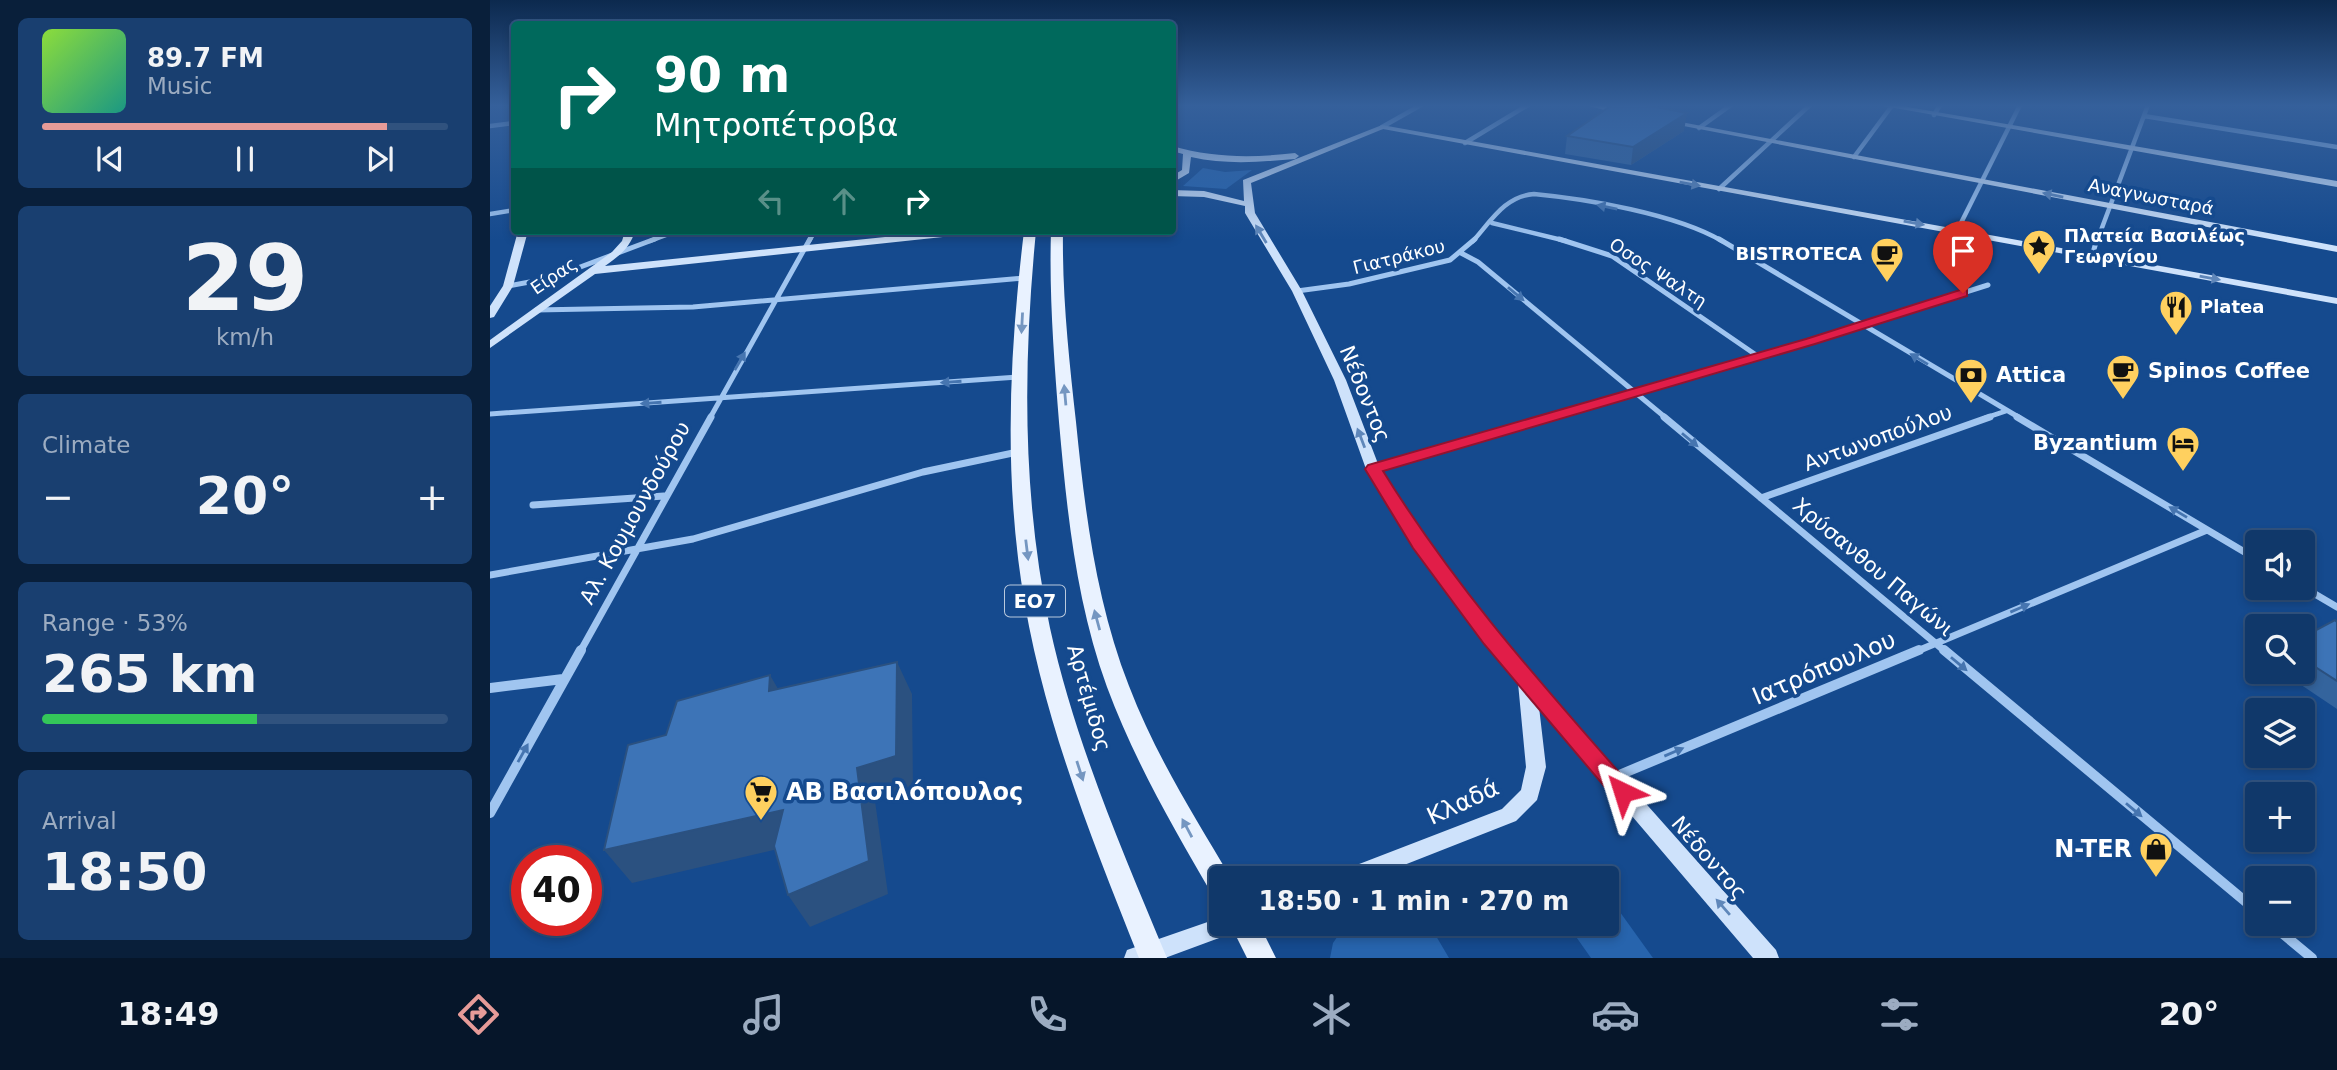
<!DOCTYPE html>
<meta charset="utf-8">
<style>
:root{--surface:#10386a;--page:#193f70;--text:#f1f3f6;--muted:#9cacc1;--line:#30527e;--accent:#e69b98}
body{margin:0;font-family:"DejaVu Sans",sans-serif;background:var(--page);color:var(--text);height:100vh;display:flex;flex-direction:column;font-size:26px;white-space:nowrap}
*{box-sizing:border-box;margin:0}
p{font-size:23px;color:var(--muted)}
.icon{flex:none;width:38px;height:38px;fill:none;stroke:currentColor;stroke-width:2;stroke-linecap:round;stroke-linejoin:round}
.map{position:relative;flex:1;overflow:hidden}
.side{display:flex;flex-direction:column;gap:18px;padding:18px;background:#091f3a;width:490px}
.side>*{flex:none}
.top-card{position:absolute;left:21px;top:21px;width:665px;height:214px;border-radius:7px;box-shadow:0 4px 10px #0003,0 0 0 2px var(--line);background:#00695c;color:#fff;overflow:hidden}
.buttons{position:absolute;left:1755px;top:530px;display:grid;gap:14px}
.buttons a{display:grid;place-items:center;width:70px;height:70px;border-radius:7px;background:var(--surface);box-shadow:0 4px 10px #0003,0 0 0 2px var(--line);font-size:35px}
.speed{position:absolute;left:21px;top:845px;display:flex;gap:14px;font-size:35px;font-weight:700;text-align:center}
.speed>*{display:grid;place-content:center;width:91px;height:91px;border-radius:50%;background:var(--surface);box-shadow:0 4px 10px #0003,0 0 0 2px var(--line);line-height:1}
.speed .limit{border:10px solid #d22;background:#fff;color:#111}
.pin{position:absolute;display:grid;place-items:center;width:60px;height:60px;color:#fff;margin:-72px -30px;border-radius:50% 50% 50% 0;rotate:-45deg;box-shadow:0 0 7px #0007}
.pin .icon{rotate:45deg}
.me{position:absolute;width:77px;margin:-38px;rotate:319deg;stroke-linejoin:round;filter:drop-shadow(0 0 5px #0008)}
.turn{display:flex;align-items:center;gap:24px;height:147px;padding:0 28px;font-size:32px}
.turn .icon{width:91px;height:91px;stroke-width:2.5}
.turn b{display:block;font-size:49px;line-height:60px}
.lanes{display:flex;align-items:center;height:66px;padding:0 28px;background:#0003;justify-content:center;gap:35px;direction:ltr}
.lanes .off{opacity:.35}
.big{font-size:52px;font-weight:800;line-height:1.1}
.side .tile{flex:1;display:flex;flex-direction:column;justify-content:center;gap:10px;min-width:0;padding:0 24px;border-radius:10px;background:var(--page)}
.side .dial{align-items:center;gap:0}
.dial b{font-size:91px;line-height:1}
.song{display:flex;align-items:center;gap:21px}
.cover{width:84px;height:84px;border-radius:10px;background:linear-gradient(135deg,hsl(90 70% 55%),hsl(170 70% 35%))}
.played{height:7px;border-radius:4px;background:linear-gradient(90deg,var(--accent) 85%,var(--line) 85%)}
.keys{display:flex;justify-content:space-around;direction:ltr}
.heat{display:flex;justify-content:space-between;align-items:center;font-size:38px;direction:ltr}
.charge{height:10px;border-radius:5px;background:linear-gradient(90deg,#34c759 53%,var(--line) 0)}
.trip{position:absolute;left:719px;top:866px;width:410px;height:70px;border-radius:7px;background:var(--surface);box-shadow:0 4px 10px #0003,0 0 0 2px var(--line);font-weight:800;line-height:70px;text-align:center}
.menu{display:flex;height:112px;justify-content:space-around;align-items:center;background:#06162a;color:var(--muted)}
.menu .icon{width:49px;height:49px}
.menu .active{color:var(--accent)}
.menu b{font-size:32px;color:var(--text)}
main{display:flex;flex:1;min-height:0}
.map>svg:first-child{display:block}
</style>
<main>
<section class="side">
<div class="tile">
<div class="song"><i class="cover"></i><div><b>89.7 FM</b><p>Music</p></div></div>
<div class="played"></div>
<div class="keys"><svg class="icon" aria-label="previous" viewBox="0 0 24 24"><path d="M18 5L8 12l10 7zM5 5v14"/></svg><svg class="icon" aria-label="pause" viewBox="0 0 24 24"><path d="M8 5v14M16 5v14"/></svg><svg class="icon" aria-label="next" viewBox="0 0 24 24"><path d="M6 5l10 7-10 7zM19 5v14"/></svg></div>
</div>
<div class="tile dial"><b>29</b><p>km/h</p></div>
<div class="tile"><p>Climate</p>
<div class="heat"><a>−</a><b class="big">20°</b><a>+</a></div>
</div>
<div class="tile"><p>Range · 53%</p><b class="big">265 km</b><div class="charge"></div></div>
<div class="tile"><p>Arrival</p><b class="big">18:50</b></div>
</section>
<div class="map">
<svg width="1847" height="958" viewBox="0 0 1847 958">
<rect width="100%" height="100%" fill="#154a8e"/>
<path fill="#2764ad" d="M713,168L735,172L762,170L736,189L693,186Z
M1117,894L1163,958H1101L1077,924H1116Z
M856,924H939L959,958H840L843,943Z"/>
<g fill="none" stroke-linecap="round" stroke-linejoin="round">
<path stroke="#a0c5f0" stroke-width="4.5" d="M1444,115L1450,105
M1654,116L1847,147
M0,126L24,123
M892,127L931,105
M1209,128L1241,105
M975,143L1038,105
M1364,157L1401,107
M1229,189L1320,105
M0,214L24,210
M1002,223L1076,241
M1467,231L1530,105
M160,241L187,231
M319,241L325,231
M983,241C1001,221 1015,196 1044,194C1097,199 1186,214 1232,241
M1607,241L1658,105"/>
<path stroke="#a0c5f0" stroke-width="5" d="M1069,239L1122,256L1269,357
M1229,239L1530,418
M971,253L988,262L1176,418
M1602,256L1607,239
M18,286L61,278L165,239
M807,291L859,284L960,260L985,239
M46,310L203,307L534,278
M0,414L529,377
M220,418L320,239
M1058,418L1269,357L1498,285
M1495,418L1516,411"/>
<path stroke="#a0c5f0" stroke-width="7" d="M1174,417L1456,652
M1527,417L1768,560
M883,469L1064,417
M1271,498L1500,417
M43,505L174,496
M0,575L203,539L433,472L528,452
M1813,587L1847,607
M90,652L221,417
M1425,652L1717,530"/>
<path stroke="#a0c5f0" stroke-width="10" d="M1454,650L1768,912
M0,688L73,679
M1122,778L1429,650
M0,813L91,650
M1781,924L1822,958"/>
<path fill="#cee2fb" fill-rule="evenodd" d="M1095,105H1110L1138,113L1134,115Z
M1388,105H1406L1847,181V187Z
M1175,119L1847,246V252L1178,123H1175Z
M892,125L1847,298V304L893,129L761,183L765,213L812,291L856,380L890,469L934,540L1007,636L1286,950L1289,958H1263L1049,707L1056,767L1047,800L1026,821L881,878H848L851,871L1012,809L1031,790L1036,767L1028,683L995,644L924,548L876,469L844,380L802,291L755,213V206L714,197L682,196V190L714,191L754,201L753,180Z
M682,146C724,158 762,158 805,153L809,156L805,159C770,162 736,165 701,157L699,173L682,183V176L692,170L693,154L682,151Z
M28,231H38L23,286L4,317L0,318V306L13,286Z
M135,231H145C140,248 129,256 115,266L453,231H486L481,234L105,274L0,348V340L122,252L132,241Z
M732,917V924H751L748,931L675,958H634L637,950Z"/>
<path fill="#e9f2ff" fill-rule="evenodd" d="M534,231H546C533,364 532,497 560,628C585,742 632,850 677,958H649C600,835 550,711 531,580C514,464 520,347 534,231Z
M561,231H573C572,295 579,358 586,422C595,512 606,602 639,686C665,754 704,816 741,878H732V899L723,896C684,829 644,760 617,687C586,602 577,512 569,422C564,358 559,295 561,231Z
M740,924H769L786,958H757Z"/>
</g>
<path fill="#34649d" d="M1194,131L1141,165L1075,154L1077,136Z
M1847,622V709L1792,672H1813V637Z"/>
<path fill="#2b5180" d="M1197,113L1194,131L1141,165L1143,147Z
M407,662L422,694L423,788L385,801L398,894L320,927L298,895L367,768Z
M280,675L299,708L279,691Z
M293,810L314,843L142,883L114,850Z"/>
<path fill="#3d74b7" stroke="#2b5180" stroke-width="2" d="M1122,105H1156L1197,113L1143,147L1077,136Z
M1845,620L1847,622V681L1813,659V637Z
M407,662L406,756L367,768L379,861L298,895L284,846L293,810L114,850L138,745L176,735L187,701L280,675L279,691Z"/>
<defs><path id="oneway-solid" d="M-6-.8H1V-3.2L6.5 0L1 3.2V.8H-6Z" transform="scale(1.75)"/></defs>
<g fill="#5f87ba">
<use href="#oneway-solid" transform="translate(1200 184) rotate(10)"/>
<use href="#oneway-solid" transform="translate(1563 195) rotate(-169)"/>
<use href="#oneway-solid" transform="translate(1424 223) rotate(10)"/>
<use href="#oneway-solid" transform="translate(771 234) rotate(-121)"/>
<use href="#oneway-solid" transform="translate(1720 278) rotate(10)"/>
<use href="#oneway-solid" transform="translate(871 438) rotate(-111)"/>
<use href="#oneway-solid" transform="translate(1233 907) rotate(-131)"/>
</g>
<g fill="#4675b0">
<use href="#oneway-solid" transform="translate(1117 207) rotate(-168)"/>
<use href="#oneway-solid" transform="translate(1026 294) rotate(40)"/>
<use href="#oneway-solid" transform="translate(1429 359) rotate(-149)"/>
<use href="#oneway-solid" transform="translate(250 361) rotate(-60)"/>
<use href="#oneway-solid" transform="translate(461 382) rotate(176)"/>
<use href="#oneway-solid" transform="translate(161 403) rotate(176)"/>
<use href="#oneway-solid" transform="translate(1200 440) rotate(40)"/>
<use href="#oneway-solid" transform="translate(1688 512) rotate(-149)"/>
<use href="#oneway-solid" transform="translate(1530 608) rotate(-23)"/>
<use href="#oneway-solid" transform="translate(1469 664) rotate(40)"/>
<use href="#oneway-solid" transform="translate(1184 752) rotate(-23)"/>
<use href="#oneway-solid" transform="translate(33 753) rotate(-61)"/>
<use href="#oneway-solid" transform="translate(1644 810) rotate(40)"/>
</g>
<g fill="#7496c1">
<use href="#oneway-solid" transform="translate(532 323) rotate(93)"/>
<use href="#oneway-solid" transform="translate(575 395) rotate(-95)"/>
<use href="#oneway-solid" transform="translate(537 550) rotate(83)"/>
<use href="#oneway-solid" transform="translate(607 620) rotate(-105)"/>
<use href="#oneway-solid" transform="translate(590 771) rotate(72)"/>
<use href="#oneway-solid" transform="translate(697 828) rotate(-118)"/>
</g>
<linearGradient id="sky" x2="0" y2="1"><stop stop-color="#0c294e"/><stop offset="0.44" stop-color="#35609b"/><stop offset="1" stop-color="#35609b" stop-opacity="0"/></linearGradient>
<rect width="1847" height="240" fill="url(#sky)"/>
<path fill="#e11d48" stroke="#92132f" stroke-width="2" d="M1473,289L1477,290V296L1325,344L893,471C966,589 1050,682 1141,786L1144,792L1141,799L1133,802L1125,799L994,644L923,548L875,469L878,465L1316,339Z"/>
<defs>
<symbol id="sight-pin" viewBox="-11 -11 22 30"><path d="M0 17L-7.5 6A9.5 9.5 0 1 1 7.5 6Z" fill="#ffd05f" stroke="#154a8e"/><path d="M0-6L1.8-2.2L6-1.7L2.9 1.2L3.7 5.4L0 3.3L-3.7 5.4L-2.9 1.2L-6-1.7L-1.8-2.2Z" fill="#111"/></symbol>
<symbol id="cafe-pin" viewBox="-11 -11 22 30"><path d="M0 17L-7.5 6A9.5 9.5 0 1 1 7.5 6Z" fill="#ffd05f" stroke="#154a8e"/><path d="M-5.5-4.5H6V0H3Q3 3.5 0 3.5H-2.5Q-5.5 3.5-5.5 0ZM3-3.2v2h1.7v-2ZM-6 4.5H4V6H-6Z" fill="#111"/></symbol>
<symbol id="restaurant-pin" viewBox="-11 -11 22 30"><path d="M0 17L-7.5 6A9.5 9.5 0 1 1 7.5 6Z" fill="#ffd05f" stroke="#154a8e"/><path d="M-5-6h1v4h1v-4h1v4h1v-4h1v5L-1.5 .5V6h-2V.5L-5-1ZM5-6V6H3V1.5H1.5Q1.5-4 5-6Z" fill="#111"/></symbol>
<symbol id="bank-pin" viewBox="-11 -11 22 30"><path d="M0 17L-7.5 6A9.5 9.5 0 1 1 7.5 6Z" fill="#ffd05f" stroke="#154a8e"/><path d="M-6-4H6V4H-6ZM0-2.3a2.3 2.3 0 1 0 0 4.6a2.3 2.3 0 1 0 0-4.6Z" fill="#111"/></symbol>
<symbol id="hotel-pin" viewBox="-11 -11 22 30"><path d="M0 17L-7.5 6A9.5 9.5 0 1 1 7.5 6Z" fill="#ffd05f" stroke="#154a8e"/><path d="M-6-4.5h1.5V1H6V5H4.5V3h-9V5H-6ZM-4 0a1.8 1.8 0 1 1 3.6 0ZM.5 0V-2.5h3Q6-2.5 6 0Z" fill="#111"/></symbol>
<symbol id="supermarket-pin" viewBox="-11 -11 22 30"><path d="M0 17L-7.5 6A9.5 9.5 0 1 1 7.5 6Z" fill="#ffd05f" stroke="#154a8e"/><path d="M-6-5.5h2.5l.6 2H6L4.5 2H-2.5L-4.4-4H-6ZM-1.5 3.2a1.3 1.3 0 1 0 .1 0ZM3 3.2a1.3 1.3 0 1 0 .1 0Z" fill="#111"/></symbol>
<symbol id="shop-pin" viewBox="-11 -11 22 30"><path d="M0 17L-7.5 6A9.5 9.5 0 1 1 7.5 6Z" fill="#ffd05f" stroke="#154a8e"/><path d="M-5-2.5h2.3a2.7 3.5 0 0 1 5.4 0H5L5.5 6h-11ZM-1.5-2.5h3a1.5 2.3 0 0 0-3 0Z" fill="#111"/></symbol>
</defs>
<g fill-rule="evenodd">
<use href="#sight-pin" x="1530" y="227" width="38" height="52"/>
<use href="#cafe-pin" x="1378" y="235" width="38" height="52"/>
<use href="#restaurant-pin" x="1667" y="288" width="38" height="52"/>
<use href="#cafe-pin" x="1614" y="352" width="38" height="52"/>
<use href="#bank-pin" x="1462" y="356" width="38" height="52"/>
<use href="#hotel-pin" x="1674" y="424" width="38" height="52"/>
<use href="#supermarket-pin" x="252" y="773" width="38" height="52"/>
<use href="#shop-pin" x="1647" y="830" width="38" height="52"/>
</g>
<g text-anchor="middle" stroke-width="7" stroke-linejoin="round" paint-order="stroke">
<g font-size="18" fill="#fff" stroke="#154a8e">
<text transform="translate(1661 197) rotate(11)" y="6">Αναγνωσταρά</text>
<text transform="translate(909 257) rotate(-14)" y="6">Γιατράκου</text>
<text transform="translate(1168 273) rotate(33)" y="6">Οσος Ψαλτη</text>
<text transform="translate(64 276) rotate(-34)" y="6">Είρας</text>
</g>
<g font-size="18" font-weight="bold" fill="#fff" stroke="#154a8e" text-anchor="start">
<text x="1574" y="242">Πλατεία Βασιλέως<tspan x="1574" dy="21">Γεωργίου</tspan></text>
<text x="1372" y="260" text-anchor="end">BISTROTECA</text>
<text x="1710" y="313">Platea</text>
</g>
<rect fill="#154a8e" stroke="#b9c9dd" stroke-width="2" x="515" y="585.5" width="60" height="31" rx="5"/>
<g font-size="19" font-weight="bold" fill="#fff">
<text x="545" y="608">ΕΟ7</text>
</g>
<g font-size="21" font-weight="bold" fill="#fff" stroke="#154a8e" text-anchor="start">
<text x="1658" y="378">Spinos Coffee</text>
<text x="1506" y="382">Attica</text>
<text x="1668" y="450" text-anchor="end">Byzantium</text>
</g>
<g font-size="21" fill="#fff" stroke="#154a8e">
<text transform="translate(875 394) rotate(68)" y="7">Νέδοντος</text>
<text transform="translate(1388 438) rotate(-20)" y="7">Αντωνοπούλου</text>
<text transform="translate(145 513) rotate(-61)" y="7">Αλ. Κουμουνδούρου</text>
<text transform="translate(1383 567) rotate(40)" y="7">Χρύσανθου Παγώνι</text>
<text transform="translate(599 698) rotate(74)" y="7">Αρτέμιδος</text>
<text transform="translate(1219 858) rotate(49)" y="7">Νέδοντος</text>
</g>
<g font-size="24" fill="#fff" stroke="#154a8e">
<text transform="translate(1334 668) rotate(-23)" y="8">Ιατρόπουλου</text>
<text transform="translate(973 802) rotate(-25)" y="8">Κλαδά</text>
</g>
<g font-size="24" font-weight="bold" fill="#fff" stroke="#154a8e" text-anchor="start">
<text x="296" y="800">ΑΒ Βασιλόπουλος</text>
<text x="1642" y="857" text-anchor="end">N-TER</text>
</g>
</g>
</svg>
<div class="buttons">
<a><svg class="icon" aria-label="sound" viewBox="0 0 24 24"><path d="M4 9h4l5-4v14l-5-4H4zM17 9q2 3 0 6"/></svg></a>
<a><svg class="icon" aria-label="search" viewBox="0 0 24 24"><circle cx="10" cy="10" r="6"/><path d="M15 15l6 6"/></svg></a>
<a><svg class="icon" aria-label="layers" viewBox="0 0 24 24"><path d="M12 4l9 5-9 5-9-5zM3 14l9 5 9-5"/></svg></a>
<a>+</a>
<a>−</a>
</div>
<div class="speed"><div class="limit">40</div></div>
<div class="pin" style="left:1473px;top:293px;background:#d93025"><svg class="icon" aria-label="arrive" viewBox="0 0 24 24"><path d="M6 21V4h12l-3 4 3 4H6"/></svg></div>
<svg class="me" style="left:1133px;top:792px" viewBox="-20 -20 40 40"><path d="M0-17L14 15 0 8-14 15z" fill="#e11d48" stroke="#fff" stroke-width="4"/></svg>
<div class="trip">18:50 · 1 min · 270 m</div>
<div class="top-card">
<div class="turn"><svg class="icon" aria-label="right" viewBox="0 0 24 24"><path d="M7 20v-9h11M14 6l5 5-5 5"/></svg><div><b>90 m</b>Μητροπέτροβα</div></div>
<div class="lanes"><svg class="icon off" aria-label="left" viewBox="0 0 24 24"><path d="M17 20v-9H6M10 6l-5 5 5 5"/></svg><svg class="icon off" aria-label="ahead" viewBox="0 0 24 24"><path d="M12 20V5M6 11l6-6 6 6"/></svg><svg class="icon" aria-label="right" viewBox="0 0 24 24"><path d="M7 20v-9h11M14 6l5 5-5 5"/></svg></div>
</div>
</div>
</main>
<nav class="menu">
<b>18:49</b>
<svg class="icon active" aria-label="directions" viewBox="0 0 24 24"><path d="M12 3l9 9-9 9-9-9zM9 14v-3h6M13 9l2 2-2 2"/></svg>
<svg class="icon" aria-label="music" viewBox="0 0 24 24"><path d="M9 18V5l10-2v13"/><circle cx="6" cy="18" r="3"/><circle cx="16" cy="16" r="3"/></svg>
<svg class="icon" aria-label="phone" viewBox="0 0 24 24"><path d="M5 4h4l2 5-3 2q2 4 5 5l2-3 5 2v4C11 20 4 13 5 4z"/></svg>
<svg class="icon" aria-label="climate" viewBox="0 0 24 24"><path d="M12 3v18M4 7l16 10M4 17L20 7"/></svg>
<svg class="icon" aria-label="car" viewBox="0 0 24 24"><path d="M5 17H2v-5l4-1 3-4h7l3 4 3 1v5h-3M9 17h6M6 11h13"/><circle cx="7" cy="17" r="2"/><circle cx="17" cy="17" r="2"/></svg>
<svg class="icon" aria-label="filters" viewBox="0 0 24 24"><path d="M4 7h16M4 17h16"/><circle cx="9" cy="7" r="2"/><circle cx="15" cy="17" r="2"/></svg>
<b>20°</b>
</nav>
